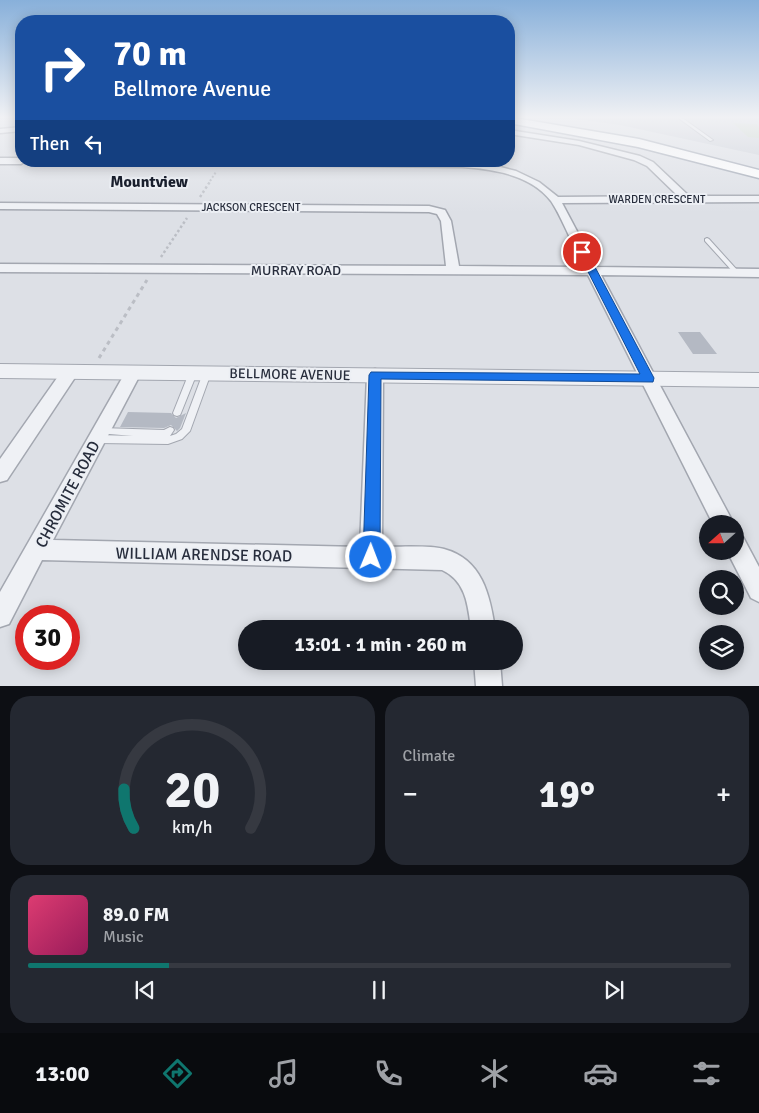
<!DOCTYPE html>
<meta charset="utf-8">
<style>
:root{--surface:#171b24;--page:#242831;--text:#f1f3f6;--muted:#9ea1a6;--line:#363941;--accent:#0f766e}
body{margin:0;font-family:Signika,sans-serif;background:var(--page);color:var(--text);height:100vh;display:flex;flex-direction:column;font-size:19px;white-space:nowrap}
*{box-sizing:border-box;margin:0}
p{font-size:16px;color:var(--muted)}
.icon{flex:none;width:28px;height:28px;fill:none;stroke:currentColor;stroke-width:2;stroke-linecap:round;stroke-linejoin:round}
.map{position:relative;height:686px;overflow:hidden}
.panel{display:flex;flex-direction:column;gap:10px;padding:10px;background:#0d0f14;flex:1}
.panel>*{flex:none}
.hud{position:absolute;left:15px;top:15px;width:500px;height:152px;border-radius:20px;box-shadow:0 2px 12px #0003;background:#1a4fa0;color:#fff;overflow:hidden}
.needle{width:32px;rotate:249deg}
.tools{position:absolute;left:699px;top:515px;display:grid;gap:10px}
.tools a{display:grid;place-items:center;width:45px;height:45px;border-radius:50%;background:var(--surface);box-shadow:0 2px 12px #0003;font-size:25px}
.speed{position:absolute;left:15px;top:605px;display:flex;gap:10px;font-size:25px;font-weight:700;text-align:center}
.speed>*{display:grid;place-content:center;width:65px;height:65px;border-radius:50%;background:var(--surface);box-shadow:0 2px 12px #0003;line-height:1}
.speed .limit{border:8px solid #d22;background:#fff;color:#111}
.pin{position:absolute;display:grid;place-items:center;width:42px;height:42px;color:#fff;margin:-21px;border:2px solid #fff;border-radius:50%;box-shadow:0 1px 5px #0007}
.me{position:absolute;width:55px;margin:-28px;rotate:1deg;stroke-linejoin:round;filter:drop-shadow(0 0 4px #0008)}
.turn{display:flex;align-items:center;gap:18px;height:105px;padding:0 15px;font-size:22px}
.turn .icon{width:65px;height:65px;stroke-width:2.5}
.turn b{display:block;font-size:35px;line-height:42px}
.then{display:flex;align-items:center;height:48px;padding:0 15px;background:#0003;gap:10px;font-size:19px}
.big{font-size:38px;font-weight:800;line-height:1.1}
.panel .card{flex:1;display:flex;flex-direction:column;justify-content:center;gap:8px;min-width:0;padding:0 18px;border-radius:20px;background:var(--page)}
.panel .dial{align-items:center;gap:0}
.dial svg{height:130px;overflow:visible;fill:none;stroke:var(--line);stroke-width:7;stroke-linecap:round;text-anchor:middle}
.dial text{fill:var(--text);stroke:none}
.song{display:flex;align-items:center;gap:15px}
.cover{width:60px;height:60px;border-radius:8px;background:linear-gradient(135deg,hsl(340 70% 55%),hsl(330 70% 35%))}
.played{height:5px;border-radius:2px;background:linear-gradient(90deg,var(--accent) 20%,var(--line) 20%)}
.keys{display:flex;justify-content:space-around;direction:ltr}
.heat{display:flex;justify-content:space-between;align-items:center;font-size:28px;direction:ltr}
.panel .tiles{flex:1;display:grid;gap:10px;grid-template-columns:1fr 1fr}
.card:last-child{grid-column:span 2}
.trip{position:absolute;left:238px;top:620px;width:285px;height:50px;border-radius:25px;background:var(--surface);box-shadow:0 2px 12px #0003;font-weight:800;line-height:50px;text-align:center}
.tabs{display:flex;height:80px;justify-content:space-around;align-items:center;background:#090b0e;color:var(--muted)}
.tabs .icon{width:35px;height:35px}
.tabs .active{color:var(--accent)}
.tabs b{font-size:22px;color:var(--text)}
.map>svg:first-child{display:block}
</style>
<div class="map">
<svg width="759" height="686" viewBox="0 0 759 686">
<rect width="100%" height="100%" fill="#dde0e6"/>
<path fill="#cbcfd8" d="M561,117H759V155L620,125Z"/>
<path fill="#c2d0be" d="M733,123L756,124L759,127V138L748,137Z"/>
<path fill="#b4b9c3" d="M678,332H700L717,354H693Z
M128,412L171,413L176,418L186,413L180,428L177,431L171,425L164,428L120,427Z"/>
<g fill="none" stroke-linecap="round" stroke-linejoin="round">
<defs>
<path id="service" d="M677,117H681L713,140L710,141Z
M707,238L709,239L738,271V273H734L705,241V239Z
M193,370L196,371L197,373L181,413L180,415L177,416L174,415L173,413L189,373L190,371Z
M207,370L210,371L211,373L190,431L182,439L168,444L98,443L95,442L93,439L95,436L98,435L133,436L98,433L97,431L98,429L101,428L164,430L170,427L173,428L174,430L170,436L176,434L182,429L203,373L204,371Z"/>
<path id="minor" d="M21,127V131L0,133V129Z
M509,130L579,141L640,156L653,162L689,196H759V202L562,203L596,267L759,269V277L601,275L734,524H713L588,275L0,272V264L446,266L441,221L437,214L429,212L0,209V203L429,206L445,210L451,221L459,266L584,267C574,249 562,217 551,201C531,175 493,169 463,167L152,164L148,161H463L489,164L516,171L539,182L558,197L678,196L647,166L634,160L579,145L509,134Z
M0,158H21V161H25L21,164H0Z
M70,367L76,368L78,372L76,376L7,480L0,482V459L64,368Z
M133,368L139,369L141,373L53,540L360,547L367,375L369,371L375,369L381,371L383,375L382,547C399,547 429,545 444,549C482,559 490,595 495,629H471C468,605 466,581 442,570L42,560L9,624L0,627V592L125,373L127,369Z
M735,534L743,537L759,567V602L751,598L727,551H735Z
M474,661H500L502,686H476Z"/>
<path id="tertiary" d="M0,364L759,373V387L0,378Z"/>
<path id="primary" d="M509,117L639,139L759,170V178L638,147L509,123Z"/>
</defs>
<use href="#service" stroke="#a3a7b0" stroke-width="2"/>
<use href="#minor" stroke="#a3a7b0" stroke-width="3"/>
<use href="#tertiary" stroke="#a3a7b0" stroke-width="2"/>
<use href="#primary" stroke="#9da4b1" stroke-width="3"/>
<path stroke="#bbbec5" stroke-width="2" stroke-dasharray="2 2" stroke-linecap="butt" d="M210,181L216,172"/>
<path stroke="#bbbec5" stroke-width="2.5" stroke-dasharray="2.5 2.5" stroke-linecap="butt" d="M200,197L211,180
M161,257L187,218"/>
<path stroke="#bbbec5" stroke-width="3" stroke-dasharray="4 4" stroke-linecap="butt" d="M99,358L147,280"/>
<use href="#service" fill="#eff1f5" fill-rule="evenodd"/>
<use href="#minor" fill="#eff1f5" fill-rule="evenodd"/>
<use href="#tertiary" fill="#eff1f5" fill-rule="evenodd"/>
<use href="#primary" fill="#fff" fill-rule="evenodd"/>
</g>
<linearGradient id="sky" x2="0" y2="1"><stop stop-color="#88b0da"/><stop offset="0.55" stop-color="#f0f1f4"/><stop offset="1" stop-color="#f0f1f4" stop-opacity="0"/></linearGradient>
<rect width="759" height="213" fill="url(#sky)"/>
<path fill="#1a73e8" stroke="#114b97" d="M582,250L587,252L654,378L653,382L381,379L380,557L377,563L371,565L365,563L363,557L369,375L371,372L640,374L578,252Z"/>
<g text-anchor="middle" stroke-width="4" stroke-linejoin="round" paint-order="stroke">
<g font-size="11" fill="#272d3c" stroke="#eceff4">
<text x="657" y="203">WARDEN CRESCENT</text>
<text x="251" y="211">JACKSON CRESCENT</text>
</g>
<g font-size="14" fill="#272d3c" stroke="#eceff4">
<text x="296" y="275">MURRAY ROAD</text>
<text transform="translate(290 374) rotate(1)" y="5">BELLMORE AVENUE</text>
</g>
<g font-size="16" font-weight="bold" fill="#191f2d" stroke="#eceff4">
<text x="149" y="187">Mountview</text>
</g>
<g font-size="16" fill="#272d3c" stroke="#eceff4">
<text transform="translate(67 494) rotate(-62)" y="6">CHROMITE ROAD</text>
<text transform="translate(204 554) rotate(1)" y="6">WILLIAM ARENDSE ROAD</text>
</g>
</g>
</svg>
<div class="tools">
<a><svg class="needle" viewBox="-14 -14 28 28"><path d="M0-13l5 13h-10z" fill="#e53935"/><path d="M0 13l5-13h-10z" fill="#9ea1a6"/></svg></a>
<a><svg class="icon" aria-label="search" viewBox="0 0 24 24"><circle cx="10" cy="10" r="6"/><path d="M15 15l6 6"/></svg></a>
<a><svg class="icon" aria-label="layers" viewBox="0 0 24 24"><path d="M12 4l9 5-9 5-9-5zM3 14l9 5 9-5"/></svg></a>
</div>
<div class="speed"><div class="limit">30</div></div>
<div class="pin" style="left:582px;top:252px;background:#d93025"><svg class="icon" aria-label="arrive" viewBox="0 0 24 24"><path d="M6 21V4h12l-3 4 3 4H6"/></svg></div>
<svg class="me" style="left:371px;top:557px" viewBox="-20 -20 40 40"><circle r="17" fill="#1a73e8" stroke="#fff" stroke-width="3"/><path d="M0-11L8 9 0 5-8 9z" fill="#fff"/></svg>
<div class="trip">13:01 · 1 min · 260 m</div>
<div class="hud">
<div class="turn"><svg class="icon" aria-label="right" viewBox="0 0 24 24"><path d="M7 20v-9h11M14 6l5 5-5 5"/></svg><div><b>70 m</b>Bellmore Avenue</div></div>
<div class="then">Then<svg class="icon" aria-label="left" viewBox="0 0 24 24"><path d="M17 20v-9H6M10 6l-5 5 5 5"/></svg></div>
</div>
</div>
<section class="panel">
<div class="tiles">
<div class="card dial"><svg viewBox="0 0 100 80">
<path d="M14 69A42 42 0 1 1 86 69"/>
<path d="M14 69A42 42 0 0 1 8 45" stroke="#0f766e"/>
<text x="50" y="56" font-size="32" font-weight="700">20</text>
<text x="50" y="72" font-size="11">km/h</text>
</svg></div>
<div class="card"><p>Climate</p>
<div class="heat"><a>−</a><b class="big">19°</b><a>+</a></div>
</div>
<div class="card">
<div class="song"><i class="cover"></i><div><b>89.0 FM</b><p>Music</p></div></div>
<div class="played"></div>
<div class="keys"><svg class="icon" aria-label="previous" viewBox="0 0 24 24"><path d="M18 5L8 12l10 7zM5 5v14"/></svg><svg class="icon" aria-label="pause" viewBox="0 0 24 24"><path d="M8 5v14M16 5v14"/></svg><svg class="icon" aria-label="next" viewBox="0 0 24 24"><path d="M6 5l10 7-10 7zM19 5v14"/></svg></div>
</div>
</div>
</section>
<nav class="tabs">
<b>13:00</b>
<svg class="icon active" aria-label="directions" viewBox="0 0 24 24"><path d="M12 3l9 9-9 9-9-9zM9 14v-3h6M13 9l2 2-2 2"/></svg>
<svg class="icon" aria-label="music" viewBox="0 0 24 24"><path d="M9 18V5l10-2v13"/><circle cx="6" cy="18" r="3"/><circle cx="16" cy="16" r="3"/></svg>
<svg class="icon" aria-label="phone" viewBox="0 0 24 24"><path d="M5 4h4l2 5-3 2q2 4 5 5l2-3 5 2v4C11 20 4 13 5 4z"/></svg>
<svg class="icon" aria-label="climate" viewBox="0 0 24 24"><path d="M12 3v18M4 7l16 10M4 17L20 7"/></svg>
<svg class="icon" aria-label="car" viewBox="0 0 24 24"><path d="M5 17H2v-5l4-1 3-4h7l3 4 3 1v5h-3M9 17h6M6 11h13"/><circle cx="7" cy="17" r="2"/><circle cx="17" cy="17" r="2"/></svg>
<svg class="icon" aria-label="filters" viewBox="0 0 24 24"><path d="M4 7h16M4 17h16"/><circle cx="9" cy="7" r="2"/><circle cx="15" cy="17" r="2"/></svg>
</nav>
